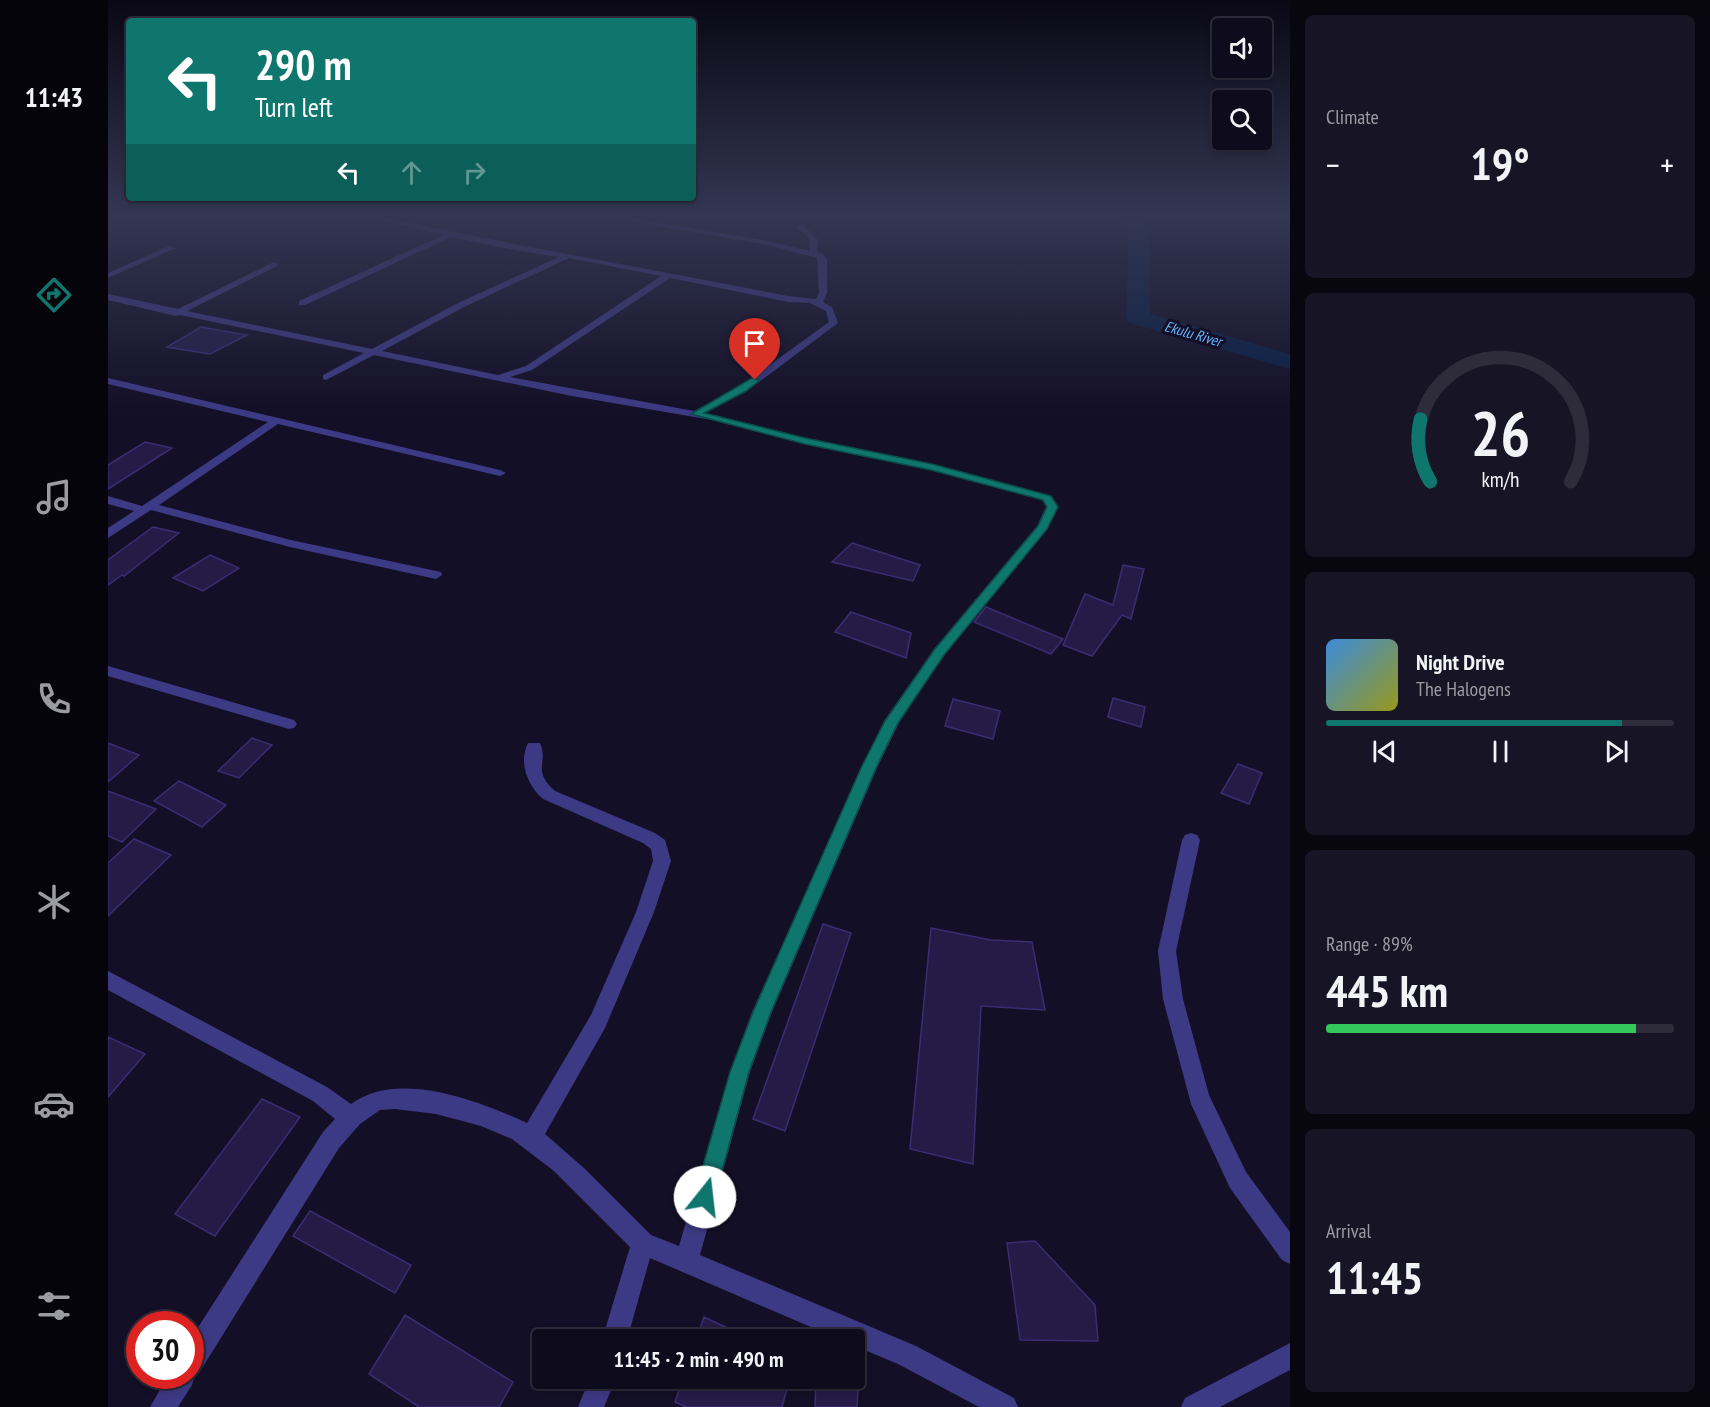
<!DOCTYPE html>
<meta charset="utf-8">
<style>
:root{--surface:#0e0b1c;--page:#171425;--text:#f1f3f6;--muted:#9b9ba3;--line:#2e2b3b;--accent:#0f766e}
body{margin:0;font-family:"PT Sans Narrow",sans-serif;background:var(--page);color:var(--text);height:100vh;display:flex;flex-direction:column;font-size:22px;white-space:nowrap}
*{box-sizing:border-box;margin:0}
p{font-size:20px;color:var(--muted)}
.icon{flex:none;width:33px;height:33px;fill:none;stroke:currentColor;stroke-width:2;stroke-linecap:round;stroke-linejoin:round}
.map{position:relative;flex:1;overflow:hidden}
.panel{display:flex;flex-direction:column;gap:15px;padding:15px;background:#08060f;width:420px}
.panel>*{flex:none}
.top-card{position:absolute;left:18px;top:18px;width:570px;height:183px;border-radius:6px;box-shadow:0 3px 9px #0003,0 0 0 2px var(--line);background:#0f766e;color:#fff;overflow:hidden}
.controls{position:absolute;left:1104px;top:18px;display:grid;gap:12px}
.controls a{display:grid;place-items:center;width:60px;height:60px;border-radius:6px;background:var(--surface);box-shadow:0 3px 9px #0003,0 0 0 2px var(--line);font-size:30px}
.speed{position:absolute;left:18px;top:1311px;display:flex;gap:12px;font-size:30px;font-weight:700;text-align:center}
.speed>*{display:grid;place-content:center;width:78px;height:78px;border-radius:50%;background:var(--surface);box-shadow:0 3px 9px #0003,0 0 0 2px var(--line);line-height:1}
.speed .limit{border:9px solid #d22;background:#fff;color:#111}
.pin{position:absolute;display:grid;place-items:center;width:51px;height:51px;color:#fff;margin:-62px -26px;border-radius:50% 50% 50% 0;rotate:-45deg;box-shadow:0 0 6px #0007}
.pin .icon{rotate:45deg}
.me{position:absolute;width:66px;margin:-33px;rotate:16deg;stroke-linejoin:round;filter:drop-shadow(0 0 4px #0008)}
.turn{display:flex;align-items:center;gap:21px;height:126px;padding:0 30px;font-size:27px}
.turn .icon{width:78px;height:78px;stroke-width:2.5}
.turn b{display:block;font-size:42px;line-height:51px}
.lanes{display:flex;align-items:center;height:57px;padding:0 30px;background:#0003;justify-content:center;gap:30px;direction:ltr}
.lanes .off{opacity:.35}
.big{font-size:45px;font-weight:700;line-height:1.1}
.panel .card{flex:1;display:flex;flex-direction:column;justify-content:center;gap:9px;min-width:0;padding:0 21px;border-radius:9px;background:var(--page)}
.panel .dial{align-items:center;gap:0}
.dial svg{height:156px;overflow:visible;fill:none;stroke:var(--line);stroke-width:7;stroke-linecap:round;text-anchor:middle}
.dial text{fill:var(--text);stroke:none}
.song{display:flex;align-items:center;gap:18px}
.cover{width:72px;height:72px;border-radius:9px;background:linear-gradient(135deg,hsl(210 70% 55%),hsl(60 70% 35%))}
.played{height:6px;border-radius:3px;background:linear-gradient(90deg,var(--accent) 85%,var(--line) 85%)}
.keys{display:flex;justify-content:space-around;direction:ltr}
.heat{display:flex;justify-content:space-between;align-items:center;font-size:33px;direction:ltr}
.charge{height:9px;border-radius:4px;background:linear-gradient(90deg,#34c759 89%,var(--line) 0)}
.trip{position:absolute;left:424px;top:1329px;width:333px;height:60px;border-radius:6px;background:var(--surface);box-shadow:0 3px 9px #0003,0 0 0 2px var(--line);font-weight:700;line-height:60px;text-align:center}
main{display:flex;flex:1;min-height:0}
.menu{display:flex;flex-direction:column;width:108px;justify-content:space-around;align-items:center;background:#06040b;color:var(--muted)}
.menu .icon{width:42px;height:42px}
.menu .active{color:var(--accent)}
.menu b{font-size:27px;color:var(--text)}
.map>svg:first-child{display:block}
</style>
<main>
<nav class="menu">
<b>11:43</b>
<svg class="icon active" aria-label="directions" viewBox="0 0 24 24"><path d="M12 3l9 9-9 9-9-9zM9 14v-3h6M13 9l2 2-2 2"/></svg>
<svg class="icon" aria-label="music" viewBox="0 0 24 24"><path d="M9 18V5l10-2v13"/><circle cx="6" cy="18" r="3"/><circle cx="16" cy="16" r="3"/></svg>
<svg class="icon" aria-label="phone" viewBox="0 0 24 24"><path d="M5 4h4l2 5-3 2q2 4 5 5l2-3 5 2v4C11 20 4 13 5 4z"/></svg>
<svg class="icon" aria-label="climate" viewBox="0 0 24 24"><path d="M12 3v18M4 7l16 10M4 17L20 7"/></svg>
<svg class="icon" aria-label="car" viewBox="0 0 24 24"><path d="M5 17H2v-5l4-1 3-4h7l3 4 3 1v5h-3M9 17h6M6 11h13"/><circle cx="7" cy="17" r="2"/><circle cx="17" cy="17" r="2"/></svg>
<svg class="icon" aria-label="filters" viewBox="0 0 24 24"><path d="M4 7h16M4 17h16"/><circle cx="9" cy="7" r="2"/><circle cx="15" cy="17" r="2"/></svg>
</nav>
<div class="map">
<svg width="1182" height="1407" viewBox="0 0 1182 1407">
<rect width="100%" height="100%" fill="#130f26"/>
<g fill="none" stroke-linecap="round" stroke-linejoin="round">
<path fill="#0a1f44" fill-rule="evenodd" d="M1000,215H1024L1041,227L1042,314L1182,354V369L1022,323L1018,318L1021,229Z"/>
</g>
<path fill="#241b47" stroke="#3b2d73" stroke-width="1.5" d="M93,327L139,335L102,354L59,347Z
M37,442L64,448L0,489V465Z
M45,527L71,533L16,576L14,575L0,585V560Z
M744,543L812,565L805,581L724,562Z
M102,555L131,568L95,591L65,578Z
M1015,565L1036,569L1023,619L1014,615L984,656L955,645L977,594L1005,605Z
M878,607L955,639L943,654L866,622Z
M743,612L803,633L798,658L727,632Z
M1005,698L1037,707L1033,727L1000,717Z
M845,699L892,711L885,739L837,726Z
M144,738L164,745L131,778L110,771Z
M0,743L31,755L0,782Z
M1130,764L1154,773L1141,804L1113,793Z
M71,781L95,793L118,805L94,827L46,801Z
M0,791L48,809L14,842L0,836Z
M26,839L63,855L0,916V863Z
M715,924L743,933L677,1131L645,1119Z
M823,928L883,940L924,942L937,1010L873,1006L865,1164L802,1149Z
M0,1037L37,1054L0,1097Z
M154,1099L192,1117L107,1236L67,1214Z
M202,1211L303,1265L287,1293L185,1236Z
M927,1241L987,1305L990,1341L912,1340L899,1243Z
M297,1315L405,1382L391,1407H311L261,1374Z
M596,1317L645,1340H588Z
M575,1378H682L674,1407H578L567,1402Z
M708,1381L750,1388L749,1407H707Z"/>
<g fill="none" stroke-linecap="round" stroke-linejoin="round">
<path fill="#3d3a85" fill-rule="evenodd" d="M5,215H15L0,222V217Z
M251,215H265C403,245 542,269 680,296L708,299L711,293L709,258L660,245L511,219L515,217L660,241L701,251L702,240L688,226L695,224L710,240L709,253L715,254L719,259V293L715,302L724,307L730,323L639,391L598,413L698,438L824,464L943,496L950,507L939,530L836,655L791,723L770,766L664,1012L642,1072L592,1255L808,1346L906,1398L910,1407H871L790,1364L747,1346V1340H733L542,1258L519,1340H494L522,1247L446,1171L404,1139L373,1126L328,1114L287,1109L272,1110L252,1124L231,1148L91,1373L87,1375L84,1385L70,1407H42L60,1376H82V1340L215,1132L227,1119L205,1101L0,990V971L219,1087L243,1104C290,1069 371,1101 419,1123L483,1015L528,912L545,861L543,849L535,843L435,799C420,786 410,763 420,743H432C441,763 423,770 447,791L547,833L557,840L563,861L546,912L497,1028L437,1134L476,1168L543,1235L571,1246L622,1072L644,1012L776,721L826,649L929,526L938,507L934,500L823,470L697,444L604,420L464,396L266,355L218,380L215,379V375L256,353L72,315L68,316L0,300V294L70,309L166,262L170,264L169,266L79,311L264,349L350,303L451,257L406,250L343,237L197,305H191V301L335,235ZM461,258L553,276L418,366L390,375L274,351L356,307ZM562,278L680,302L702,303L718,311L721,322L631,387L586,411L402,377L424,370Z
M61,246L68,248L0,278V273Z
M0,378L392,470L398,473L392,476L170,424L51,505L183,540L333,572L334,575L328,579L182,547L43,510L0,538V528L26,511L0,504V496L34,506L160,422L0,384Z
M0,666L186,720L189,724L186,728L181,729L0,676Z
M1083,833L1089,835L1092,840L1068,951L1075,999L1101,1095L1138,1172L1182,1232V1264L1174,1260L1122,1188L1083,1104L1055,999L1050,951L1074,840L1077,835Z
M1182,1343V1370L1112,1407H1073L1077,1398Z
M482,1378H508L496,1407H470Z"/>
</g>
<linearGradient id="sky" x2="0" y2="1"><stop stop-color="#0a0815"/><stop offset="0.52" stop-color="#333752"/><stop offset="1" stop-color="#333752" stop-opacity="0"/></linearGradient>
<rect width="1182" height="412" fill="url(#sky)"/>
<path fill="#0f766e" stroke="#0a4d48" stroke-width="1.5" d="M644,378L652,380L638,391L596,413L697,438L824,464L943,496L950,507L939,529L836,655L790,723L769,766L663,1012L641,1072L607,1197L604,1205L597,1208L590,1205L586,1197L622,1072L645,1012L754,766L777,721L827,649L930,526L939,507L935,500L823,470L697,444L583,414Z"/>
<g text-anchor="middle" stroke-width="6" stroke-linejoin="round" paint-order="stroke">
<g font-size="15" font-style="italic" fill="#62b6ff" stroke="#130f26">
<text transform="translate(1085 334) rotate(16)" y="5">Ekulu River</text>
</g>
</g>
</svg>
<div class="controls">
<a><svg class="icon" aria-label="sound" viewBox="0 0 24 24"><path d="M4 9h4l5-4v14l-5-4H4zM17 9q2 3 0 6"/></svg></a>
<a><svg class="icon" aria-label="search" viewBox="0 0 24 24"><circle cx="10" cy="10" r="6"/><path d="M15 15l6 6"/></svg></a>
</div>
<div class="speed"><div class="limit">30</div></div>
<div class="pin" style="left:647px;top:380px;background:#d93025"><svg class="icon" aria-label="arrive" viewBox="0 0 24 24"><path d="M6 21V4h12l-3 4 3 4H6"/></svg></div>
<svg class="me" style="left:597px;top:1197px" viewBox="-20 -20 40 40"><circle r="19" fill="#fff"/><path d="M0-13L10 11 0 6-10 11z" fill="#0f766e"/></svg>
<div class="trip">11:45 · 2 min · 490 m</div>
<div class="top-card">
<div class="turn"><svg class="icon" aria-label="left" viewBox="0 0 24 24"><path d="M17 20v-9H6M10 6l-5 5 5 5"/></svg><div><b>290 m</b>Turn left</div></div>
<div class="lanes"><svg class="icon" aria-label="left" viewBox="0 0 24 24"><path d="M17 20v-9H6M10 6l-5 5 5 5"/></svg><svg class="icon off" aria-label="ahead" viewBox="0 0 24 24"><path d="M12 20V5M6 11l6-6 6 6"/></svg><svg class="icon off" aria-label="right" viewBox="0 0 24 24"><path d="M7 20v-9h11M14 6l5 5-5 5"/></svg></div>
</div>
</div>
<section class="panel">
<div class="card"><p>Climate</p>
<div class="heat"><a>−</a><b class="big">19°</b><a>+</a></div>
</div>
<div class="card dial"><svg viewBox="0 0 100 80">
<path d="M14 69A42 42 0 1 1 86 69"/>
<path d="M14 69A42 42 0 0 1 9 37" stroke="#0f766e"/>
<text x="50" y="56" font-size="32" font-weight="700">26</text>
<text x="50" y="72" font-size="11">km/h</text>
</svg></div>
<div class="card">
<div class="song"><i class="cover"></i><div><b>Night Drive</b><p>The Halogens</p></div></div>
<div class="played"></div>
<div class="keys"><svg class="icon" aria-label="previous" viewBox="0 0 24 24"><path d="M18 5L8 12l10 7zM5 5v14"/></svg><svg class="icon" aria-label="pause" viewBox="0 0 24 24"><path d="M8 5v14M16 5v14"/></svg><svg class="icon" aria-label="next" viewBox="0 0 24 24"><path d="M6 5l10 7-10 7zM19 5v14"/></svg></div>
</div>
<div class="card"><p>Range · 89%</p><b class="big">445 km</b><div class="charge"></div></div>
<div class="card"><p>Arrival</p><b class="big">11:45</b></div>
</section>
</main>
